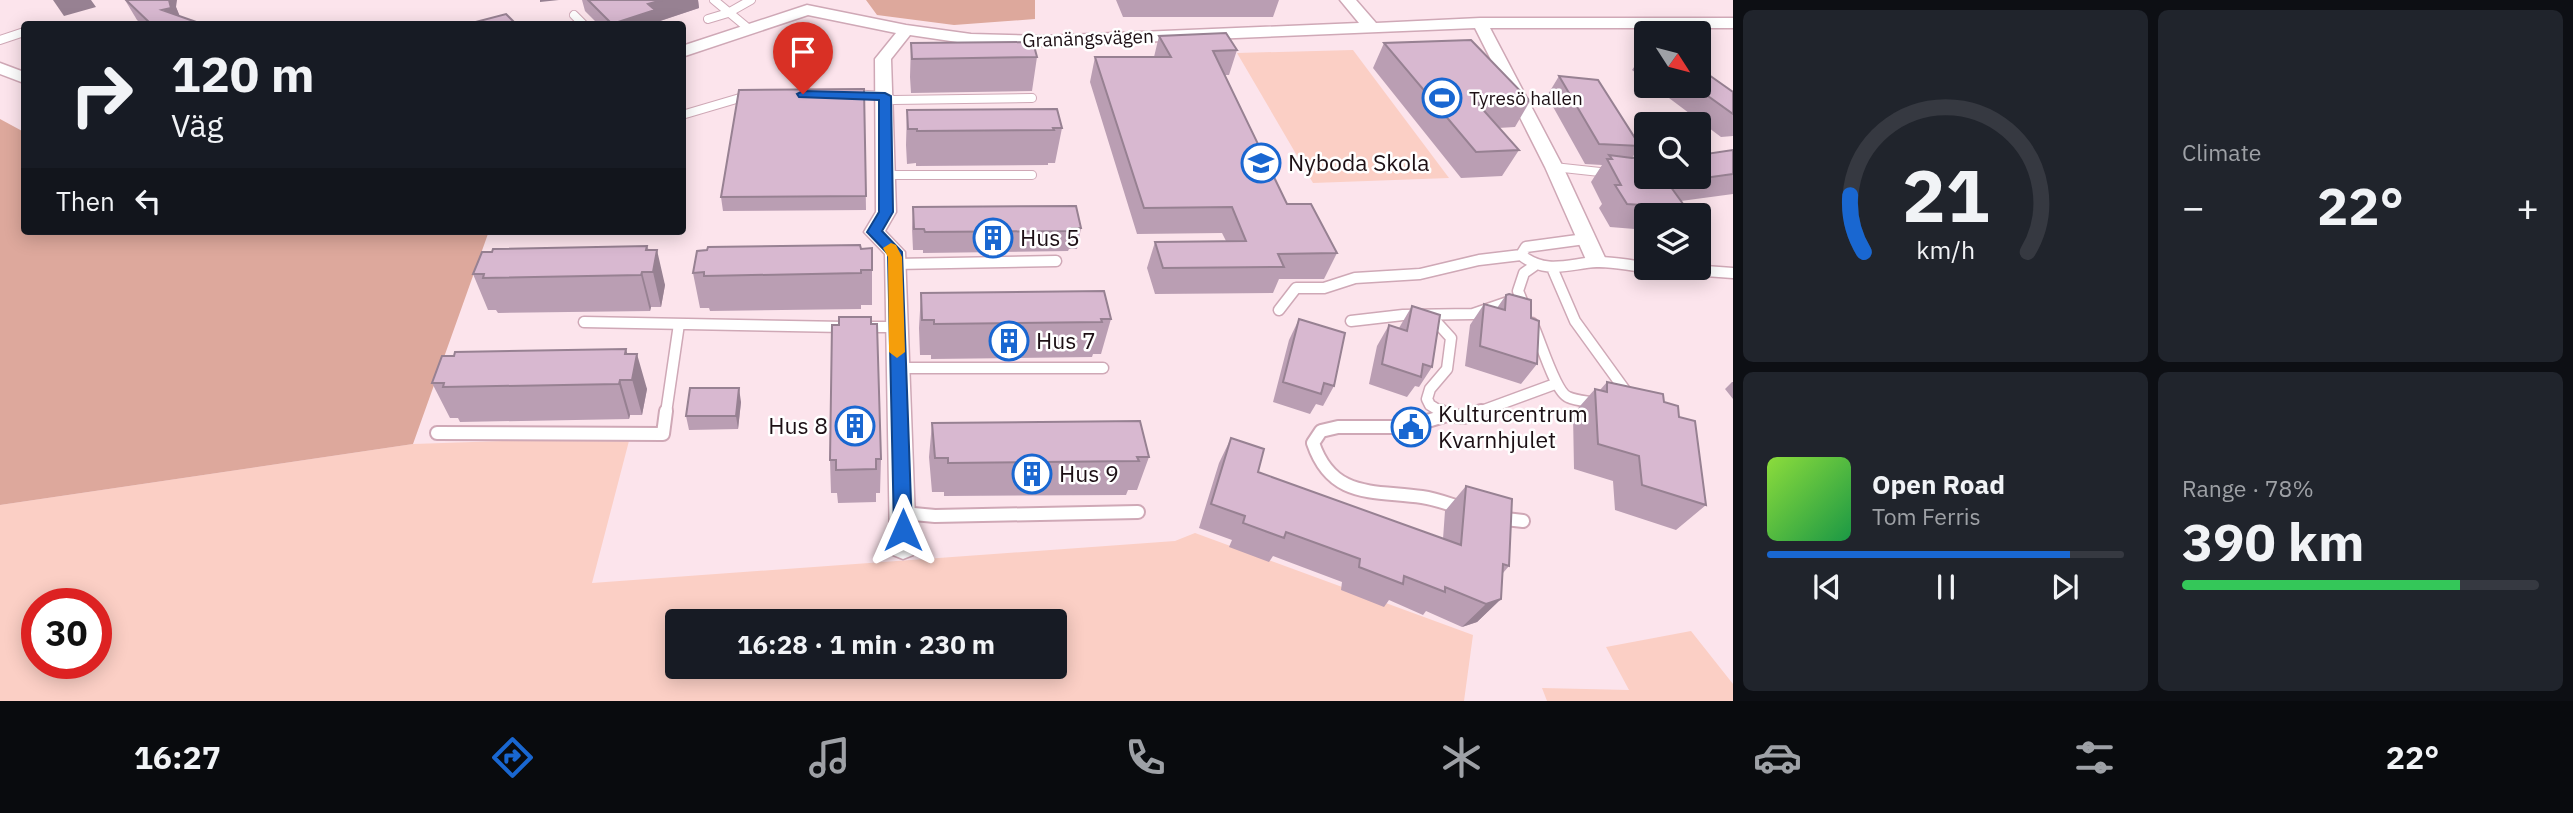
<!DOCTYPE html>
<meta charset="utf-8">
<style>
:root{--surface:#171b24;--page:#20242c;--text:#f1f3f6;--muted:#9ea1a6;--line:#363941;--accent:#1967d1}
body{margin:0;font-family:"IBM Plex Sans",sans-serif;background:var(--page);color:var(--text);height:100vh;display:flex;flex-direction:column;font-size:26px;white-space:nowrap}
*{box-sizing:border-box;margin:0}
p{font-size:23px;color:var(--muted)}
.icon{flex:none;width:38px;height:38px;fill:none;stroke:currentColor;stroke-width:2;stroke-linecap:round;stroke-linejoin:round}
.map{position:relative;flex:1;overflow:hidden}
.details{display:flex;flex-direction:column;gap:10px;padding:10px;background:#0d0f14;width:840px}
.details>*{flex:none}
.hud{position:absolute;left:21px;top:21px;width:665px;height:214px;border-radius:7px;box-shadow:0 4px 18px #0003;background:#171b24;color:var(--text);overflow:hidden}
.needle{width:46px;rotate:126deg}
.fabs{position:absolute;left:1634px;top:21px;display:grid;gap:14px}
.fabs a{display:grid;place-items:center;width:77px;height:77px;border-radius:7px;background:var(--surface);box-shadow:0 4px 18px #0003;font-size:35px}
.speed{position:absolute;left:21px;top:588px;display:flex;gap:14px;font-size:35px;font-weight:700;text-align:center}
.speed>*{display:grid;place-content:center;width:91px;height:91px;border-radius:50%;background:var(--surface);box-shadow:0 4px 18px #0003;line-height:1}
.speed .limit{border:10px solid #d22;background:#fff;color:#111}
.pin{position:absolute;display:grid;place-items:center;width:60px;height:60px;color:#fff;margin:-72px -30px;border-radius:50% 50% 50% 0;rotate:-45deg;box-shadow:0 0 7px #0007}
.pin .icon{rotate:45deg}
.me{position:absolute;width:77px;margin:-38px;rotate:0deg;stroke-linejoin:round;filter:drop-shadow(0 0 5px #0008)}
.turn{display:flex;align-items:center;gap:24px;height:147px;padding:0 35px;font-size:32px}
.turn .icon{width:91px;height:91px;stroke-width:2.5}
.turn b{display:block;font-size:49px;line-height:60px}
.then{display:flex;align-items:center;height:66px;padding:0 35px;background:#0003;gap:14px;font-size:26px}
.big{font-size:52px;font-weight:700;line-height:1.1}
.details .tile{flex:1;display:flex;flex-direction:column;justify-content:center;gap:10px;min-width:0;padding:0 24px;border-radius:10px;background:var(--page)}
.details .dial{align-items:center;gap:0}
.dial svg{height:182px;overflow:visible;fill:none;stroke:var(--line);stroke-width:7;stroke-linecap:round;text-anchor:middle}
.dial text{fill:var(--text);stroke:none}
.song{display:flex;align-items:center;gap:21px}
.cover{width:84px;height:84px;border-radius:10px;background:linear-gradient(135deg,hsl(90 70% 55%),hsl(140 70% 35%))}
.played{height:7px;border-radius:4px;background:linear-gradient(90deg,var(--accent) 85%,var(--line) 85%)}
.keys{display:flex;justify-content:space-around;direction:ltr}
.heat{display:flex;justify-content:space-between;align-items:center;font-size:38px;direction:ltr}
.charge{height:10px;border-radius:5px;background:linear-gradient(90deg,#34c759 78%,var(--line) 0)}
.details .tiles{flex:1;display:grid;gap:10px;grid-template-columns:repeat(2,1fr)}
.trip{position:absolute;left:665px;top:609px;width:402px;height:70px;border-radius:7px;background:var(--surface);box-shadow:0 4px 18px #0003;font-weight:700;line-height:70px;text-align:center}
.dock{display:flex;height:112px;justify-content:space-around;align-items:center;background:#090b0e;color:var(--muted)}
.dock .icon{width:49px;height:49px}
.dock .current{color:var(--accent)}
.dock b{font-size:32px;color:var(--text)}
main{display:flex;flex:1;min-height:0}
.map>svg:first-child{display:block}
</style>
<main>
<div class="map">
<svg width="1733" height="701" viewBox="0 0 1733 701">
<rect width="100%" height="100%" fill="#fce4ec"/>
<path fill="#fbcfc5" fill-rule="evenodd" d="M1353,50L1449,178L1313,183L1237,53Z
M630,437L592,583L1175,541L1195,533L1473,635L1464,701H0V505L413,444ZM37,604H96V663H37ZM677,621H1055V667H677Z
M1691,631L1733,684V701H1547L1542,688L1629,690L1606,647Z"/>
<path fill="#dda89c" d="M866,0H1035V19L954,25L877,15Z
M0,119L24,132V231H489L413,444L0,505Z"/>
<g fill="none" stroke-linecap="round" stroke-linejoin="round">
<defs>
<path id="service-far2" d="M714,0L749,29
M574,15L583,24
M708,19L728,13L751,0
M0,40L24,32
M850,94L885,96L893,100L1032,98
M682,115L750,95
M1554,167L1609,173
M886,175H1032"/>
<path id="service-far1" d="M1585,239L1526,247L1521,255C1546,275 1568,264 1596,262C1613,261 1630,266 1647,267
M895,264L1056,261
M1664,268L1733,273
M1553,270L1575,321L1630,397
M1525,308L1518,291L1524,273L1534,266
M1279,310L1296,288H1324L1355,278L1420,274L1479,260L1521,255
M1431,316L1451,338L1447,369L1430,389L1427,399L1430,405L1443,413
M1351,321L1403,315L1473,314L1511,301
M584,322L844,327
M1532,323C1540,339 1555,392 1568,397C1577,401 1587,401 1596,403
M863,327H895
M899,368H1103
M666,413L679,324
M1476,413L1555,384"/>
<path id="service" d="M1440,411L1447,415
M437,433L663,434L666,411
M1465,509C1451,505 1437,499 1422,497C1373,490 1332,499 1313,443L1321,431L1338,427H1408L1447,415L1464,417L1481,411
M903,513L935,516L1138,512
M1497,518L1523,521"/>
<path id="minor" d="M1340,0H1356L1376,23L1480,18H1733V28H1490L1563,167L1607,262L1604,267H1590L1587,262L1545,167L1475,28L1043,46L971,44L910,35L891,59L896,212L885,231L905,252L916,547L913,555L903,559L893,555L890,547L885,254L864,232L876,212L875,59L896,33L808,15L682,57V46L807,5L906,25L971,34L1043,36L1359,23Z
M0,63L24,72V83L0,74Z"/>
</defs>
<use href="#service-far2" stroke="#cfa8b6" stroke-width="10"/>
<use href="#service-far1" stroke="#cfa8b6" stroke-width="13"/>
<use href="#service" stroke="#cfa8b6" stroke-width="16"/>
<use href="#minor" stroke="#cfa8b6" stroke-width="3"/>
<use href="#service-far2" stroke="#fff" stroke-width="8"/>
<use href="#service-far1" stroke="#fff" stroke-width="10"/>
<use href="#service" stroke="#fff" stroke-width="12"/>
<use href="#minor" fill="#fff" fill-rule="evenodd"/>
</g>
<path fill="#ba9eb3" d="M125,0H132L176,7L180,17L202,24H141L137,20Z
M582,0H698L699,8L657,22V24H598L585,11Z
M1116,0H1279L1273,17H1123Z
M1159,36L1237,50L1229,75H1225L1287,204L1337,253L1324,279H1279L1273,293L1155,294L1147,268L1155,242L1226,241L1222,233L1137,234L1090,82L1095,57H1154Z
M911,43L1037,57L1032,91L911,93L910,77Z
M1384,43L1530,101L1515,127L1498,128L1519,150L1502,176L1461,178L1373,68Z
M1646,50H1647V81L1632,70Z
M1559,76L1640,146L1632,158L1647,177L1733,150V194L1681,201L1686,208L1681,215H1647V230L1610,227L1599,208L1602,204L1591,182L1602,165L1585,164L1547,96Z
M1653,86H1699L1733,92V136L1721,137Z
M864,89L866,210L723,211L721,197Z
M907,110L1062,128L1055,163H1048V165L916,166V163L907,164L906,145Z
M913,207L1081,228L1077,249H1069L1068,251L923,253V250H913L912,228Z
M647,246L665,285L661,307H651L650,311L498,313L496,310H488L473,274Z
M861,249L872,270V305H861V309L710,311L709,308H700L693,273Z
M921,293L1111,319L1101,354H1093L1092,357L931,359V355H920L919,328Z
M1506,295L1531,318L1537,364L1521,384L1465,366L1470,325L1484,304L1497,308Z
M1412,306L1432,367L1419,387L1415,386L1407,397L1369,384L1377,346L1389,325L1399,328Z
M1299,319L1334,386L1323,406L1316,404L1310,414L1273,402L1289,340Z
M839,325L881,459L880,493H876V502L838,503L837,493H831L830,460Z
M627,354L647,389L642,415H630L629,419L460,422L458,418H450L432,383Z
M1607,382L1664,402L1679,417L1706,505L1676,530L1615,510L1613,481L1574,469L1573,414L1595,389L1600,390Z
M1732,382H1733V399L1725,389Z
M741,402L738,429L689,430L686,416Z
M932,423L1149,457L1137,490H1128L1126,495L944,496V492H932L929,457Z
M1231,438L1258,472L1443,539L1445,511L1466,486L1509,566L1503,573L1501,599L1477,622L1462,627L1426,611L1423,615L1389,600L1384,607L1341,590L1342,582L1273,556L1269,562L1229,547L1232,540L1199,528L1219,463Z"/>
<path fill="#978192" d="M53,0H91L96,7L64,16Z
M169,0H177L176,7L183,24L162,10Z
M540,0H559L540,2Z
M662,0H698L699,8L657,22V24H612L648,4Z
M657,250L665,285L661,307L653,272Z
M642,272L651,307L650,311L641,275Z
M626,349L633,375L637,354L647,389L642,415L625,354Z
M620,380L630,415L629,419L619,384Z
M739,388L741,402L738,429L736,416Z
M1501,599L1477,622L1462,627L1486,604Z"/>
<path fill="#d8b8d0" stroke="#978192" stroke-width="2" d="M126,0H169L171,8L162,10L202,24H151Z
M588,0H662L648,4L655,10L612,24Z
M506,14L516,24H468Z
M1226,33L1237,50L1213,51L1287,204H1311L1337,253L1278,254L1284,267L1163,268L1155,242L1246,241L1232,207L1144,208L1095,57H1171L1159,36Z
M1471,40L1530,101L1477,103L1519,150L1476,152L1384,43Z
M1033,42L1037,57L912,59L911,43Z
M1699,68L1733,92V114L1694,86H1699Z
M1559,76L1598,80L1640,146L1599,144Z
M864,89L866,196L721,197L739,90Z
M1057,109L1062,128H1053L1054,130L917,131V129H908L907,110Z
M1733,150V174L1668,183L1686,208L1627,204L1615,185H1621L1607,159H1612L1609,155L1632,158L1647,156V177H1699V155Z
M1076,206L1081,228H1072L1073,231L925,232L924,229H914L913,207Z
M860,245L861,249L872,248V270H861V273L704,276V272L693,273L697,251L707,250L708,247Z
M647,246L646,250H657L653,272H642L641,275L483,278L484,274H473L482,252H492L493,249Z
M1104,291L1111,319H1101L1102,322L934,324V320H922L921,293Z
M1509,294L1531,300V318L1539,321L1537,364L1480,346L1484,304L1505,310L1506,295Z
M1412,306L1440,315L1432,367L1423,364L1421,377L1382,364L1389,325L1407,331Z
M839,317H871V324H877L881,459H876V469L836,470V460H830L832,325H839Z
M1299,319L1345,333L1334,386L1324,383L1321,394L1283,382Z
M626,349L625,354H637L632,380H620L619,384L443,387L444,383H432L442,356H454L455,352Z
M1607,382L1663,394L1664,402L1678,406L1679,417L1695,421L1706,505L1642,485L1639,456L1598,444L1595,389L1607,392Z
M690,388H739L736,416H686Z
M1140,421L1149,457H1137L1139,461L948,463V458H935L932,423Z
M1231,438L1264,449L1258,472L1461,545L1466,486L1512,499L1509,566L1503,564L1501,599L1486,604L1445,587V592L1404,576L1403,584L1359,567L1360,559L1286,532L1284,538L1243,523L1245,516L1211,504Z"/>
<path fill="#1967d1" stroke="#104388" stroke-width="2" d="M803,91L885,93L891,96L893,212L882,231L902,252L912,530L910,536L903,538L896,536L894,530L888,254L867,232L879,212V100L799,97L797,94Z"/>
<path fill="#f59e0b" d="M891,243L896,245L902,257L905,352L897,358L889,352L888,257L883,248Z"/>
<defs>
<symbol id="stadium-ring" viewBox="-11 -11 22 22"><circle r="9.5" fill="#fff" stroke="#1967d1" stroke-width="1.5"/><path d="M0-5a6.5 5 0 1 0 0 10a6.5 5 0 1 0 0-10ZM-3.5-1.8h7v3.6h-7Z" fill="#1967d1"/></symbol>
<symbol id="school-ring" viewBox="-11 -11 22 22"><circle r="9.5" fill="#fff" stroke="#1967d1" stroke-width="1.5"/><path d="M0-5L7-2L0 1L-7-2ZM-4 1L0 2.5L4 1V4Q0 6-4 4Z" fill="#1967d1"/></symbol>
<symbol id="building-ring" viewBox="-11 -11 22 22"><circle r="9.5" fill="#fff" stroke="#1967d1" stroke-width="1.5"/><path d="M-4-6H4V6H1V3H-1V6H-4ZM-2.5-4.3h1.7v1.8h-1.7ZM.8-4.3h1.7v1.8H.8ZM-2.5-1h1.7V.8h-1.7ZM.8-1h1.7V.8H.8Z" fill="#1967d1"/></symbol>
<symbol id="civic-ring" viewBox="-11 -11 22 22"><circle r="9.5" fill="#fff" stroke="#1967d1" stroke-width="1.5"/><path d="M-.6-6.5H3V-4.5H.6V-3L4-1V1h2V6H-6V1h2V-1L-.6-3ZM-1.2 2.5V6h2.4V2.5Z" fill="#1967d1"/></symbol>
</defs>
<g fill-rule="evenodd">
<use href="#stadium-ring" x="1420" y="76" width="44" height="44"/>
<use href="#school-ring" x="1239" y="141" width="44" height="44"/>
<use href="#building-ring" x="971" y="216" width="44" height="44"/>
<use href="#building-ring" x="987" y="319" width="44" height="44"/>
<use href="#building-ring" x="833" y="404" width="44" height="44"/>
<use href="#civic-ring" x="1389" y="405" width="44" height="44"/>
<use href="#building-ring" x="1010" y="452" width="44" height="44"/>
</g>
<g text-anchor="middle" stroke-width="5" stroke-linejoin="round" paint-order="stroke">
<g font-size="19" fill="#1d1015" stroke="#fff">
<text transform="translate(1088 38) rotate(-2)" y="7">Granängsvägen</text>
</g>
<g font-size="19" fill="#1d1015" stroke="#fff" text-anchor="start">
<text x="1469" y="105">Tyresö hallen</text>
</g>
<g font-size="23" fill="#1d1015" stroke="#fff" text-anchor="start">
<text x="1288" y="171">Nyboda Skola</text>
<text x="1020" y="246">Hus 5</text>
<text x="1036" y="349">Hus 7</text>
<text x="1438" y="422">Kulturcentrum<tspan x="1438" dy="26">Kvarnhjulet</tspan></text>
<text x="828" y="434" text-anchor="end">Hus 8</text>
<text x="1059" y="482">Hus 9</text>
</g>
</g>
</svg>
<div class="fabs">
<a><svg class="needle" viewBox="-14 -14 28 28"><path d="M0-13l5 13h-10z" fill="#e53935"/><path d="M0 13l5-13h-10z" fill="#9ea1a6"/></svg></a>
<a><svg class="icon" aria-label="search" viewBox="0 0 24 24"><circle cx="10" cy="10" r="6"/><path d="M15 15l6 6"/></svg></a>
<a><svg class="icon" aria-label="layers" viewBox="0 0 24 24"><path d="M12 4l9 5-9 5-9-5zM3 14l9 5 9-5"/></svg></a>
</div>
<div class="speed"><div class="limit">30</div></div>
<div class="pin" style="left:803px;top:94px;background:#d93025"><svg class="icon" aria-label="arrive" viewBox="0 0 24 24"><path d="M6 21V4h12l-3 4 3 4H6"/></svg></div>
<svg class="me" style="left:903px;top:530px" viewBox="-20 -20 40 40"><path d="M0-17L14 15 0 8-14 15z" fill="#1967d1" stroke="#fff" stroke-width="4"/></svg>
<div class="trip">16:28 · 1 min · 230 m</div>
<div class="hud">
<div class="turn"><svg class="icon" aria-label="right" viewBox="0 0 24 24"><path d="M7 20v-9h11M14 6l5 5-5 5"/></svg><div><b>120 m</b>Väg</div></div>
<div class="then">Then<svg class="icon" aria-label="left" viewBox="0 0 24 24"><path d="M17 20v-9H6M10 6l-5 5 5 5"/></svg></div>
</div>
</div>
<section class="details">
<div class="tiles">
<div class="tile dial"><svg viewBox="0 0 100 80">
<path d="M14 69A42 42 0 1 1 86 69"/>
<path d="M14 69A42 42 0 0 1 8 44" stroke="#1967d1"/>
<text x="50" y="56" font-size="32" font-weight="700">21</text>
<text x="50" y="72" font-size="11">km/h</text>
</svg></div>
<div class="tile"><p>Climate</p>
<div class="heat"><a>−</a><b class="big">22°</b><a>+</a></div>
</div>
<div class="tile">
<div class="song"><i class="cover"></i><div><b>Open Road</b><p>Tom Ferris</p></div></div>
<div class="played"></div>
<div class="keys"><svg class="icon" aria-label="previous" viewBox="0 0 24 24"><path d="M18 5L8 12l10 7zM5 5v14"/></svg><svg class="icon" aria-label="pause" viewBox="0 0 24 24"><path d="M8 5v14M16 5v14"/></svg><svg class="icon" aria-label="next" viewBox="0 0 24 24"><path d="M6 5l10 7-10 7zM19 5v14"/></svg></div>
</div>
<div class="tile"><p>Range · 78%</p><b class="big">390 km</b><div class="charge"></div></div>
</div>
</section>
</main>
<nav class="dock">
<b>16:27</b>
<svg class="icon current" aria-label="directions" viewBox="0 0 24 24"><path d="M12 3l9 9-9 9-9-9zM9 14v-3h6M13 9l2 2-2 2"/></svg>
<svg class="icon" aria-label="music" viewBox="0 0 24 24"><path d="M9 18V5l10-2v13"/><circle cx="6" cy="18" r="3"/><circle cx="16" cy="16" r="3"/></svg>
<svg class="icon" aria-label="phone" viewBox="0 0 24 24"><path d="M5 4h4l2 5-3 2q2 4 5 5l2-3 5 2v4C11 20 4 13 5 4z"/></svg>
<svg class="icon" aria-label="climate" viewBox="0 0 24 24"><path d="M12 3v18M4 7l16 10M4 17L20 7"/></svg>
<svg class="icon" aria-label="car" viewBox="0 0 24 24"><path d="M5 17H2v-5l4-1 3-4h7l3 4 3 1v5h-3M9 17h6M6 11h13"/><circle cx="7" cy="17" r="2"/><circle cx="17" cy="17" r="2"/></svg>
<svg class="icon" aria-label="filters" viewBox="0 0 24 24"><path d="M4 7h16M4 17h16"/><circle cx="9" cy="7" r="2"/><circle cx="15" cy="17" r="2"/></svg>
<b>22°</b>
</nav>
